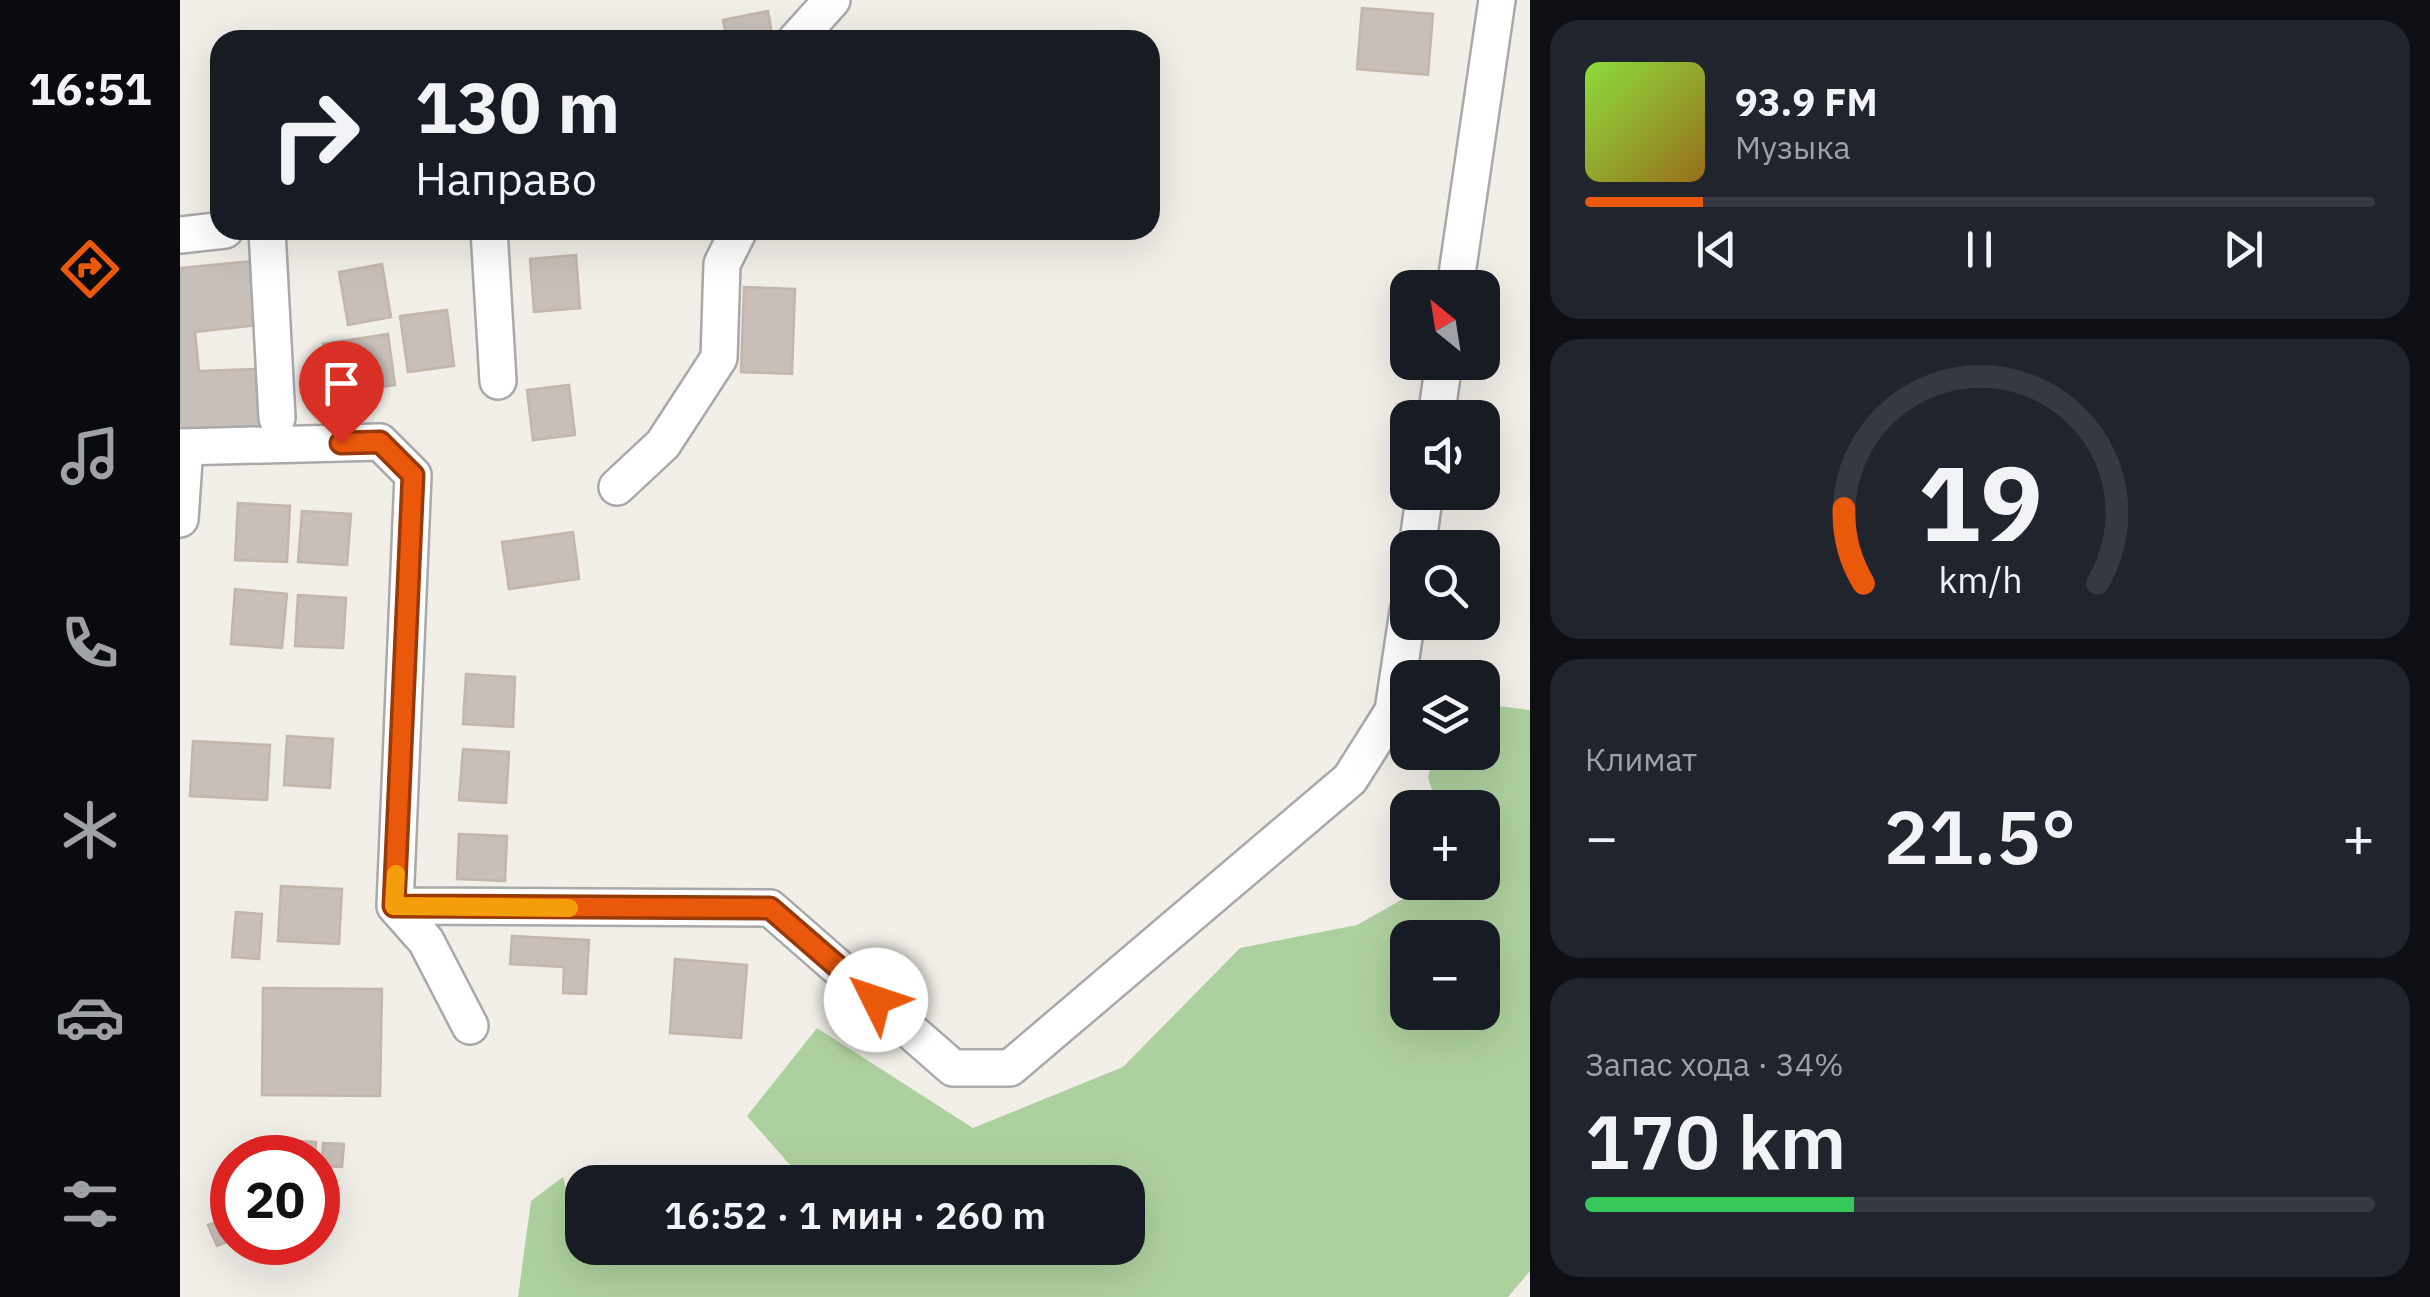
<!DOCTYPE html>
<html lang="ru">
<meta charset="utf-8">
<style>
:root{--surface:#171b24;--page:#20242c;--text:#f1f3f6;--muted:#9ea1a6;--line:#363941;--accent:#ea580c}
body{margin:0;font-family:"IBM Plex Sans",sans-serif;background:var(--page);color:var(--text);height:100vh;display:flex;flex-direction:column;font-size:38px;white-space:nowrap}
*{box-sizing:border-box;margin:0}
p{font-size:32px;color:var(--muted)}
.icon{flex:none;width:55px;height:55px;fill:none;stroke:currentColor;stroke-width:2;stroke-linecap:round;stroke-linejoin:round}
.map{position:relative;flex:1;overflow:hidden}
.side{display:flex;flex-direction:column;gap:20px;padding:20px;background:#0d0f14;width:900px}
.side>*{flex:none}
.banner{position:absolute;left:30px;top:30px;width:950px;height:210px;border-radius:30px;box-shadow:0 10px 40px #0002;background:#171b24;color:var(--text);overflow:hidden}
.needle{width:65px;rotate:330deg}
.tools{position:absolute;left:1210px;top:270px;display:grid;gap:20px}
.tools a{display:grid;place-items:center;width:110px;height:110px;border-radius:20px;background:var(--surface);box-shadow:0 10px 40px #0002;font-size:50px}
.speed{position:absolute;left:30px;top:1135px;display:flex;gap:20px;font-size:50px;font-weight:700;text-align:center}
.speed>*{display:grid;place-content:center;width:130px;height:130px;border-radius:50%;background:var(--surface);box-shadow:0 10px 40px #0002;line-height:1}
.speed .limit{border:15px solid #d22;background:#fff;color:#111}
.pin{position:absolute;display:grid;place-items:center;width:85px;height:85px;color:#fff;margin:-102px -42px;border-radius:50% 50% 50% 0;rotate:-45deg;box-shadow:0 0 10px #0007}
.pin .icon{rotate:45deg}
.me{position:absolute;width:110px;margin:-55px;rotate:311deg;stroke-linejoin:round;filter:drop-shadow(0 0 8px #0008)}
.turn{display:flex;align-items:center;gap:35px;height:210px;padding:0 40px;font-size:45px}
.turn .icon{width:130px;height:130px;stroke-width:2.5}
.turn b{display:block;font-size:70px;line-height:85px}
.big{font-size:75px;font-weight:600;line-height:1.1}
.side .card{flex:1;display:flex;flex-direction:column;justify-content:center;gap:15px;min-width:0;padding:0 35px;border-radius:30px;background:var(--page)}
.side .dial{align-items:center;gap:0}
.dial svg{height:260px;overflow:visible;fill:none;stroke:var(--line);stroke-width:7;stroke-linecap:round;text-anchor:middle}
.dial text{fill:var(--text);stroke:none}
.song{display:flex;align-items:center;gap:30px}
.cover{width:120px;height:120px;border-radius:15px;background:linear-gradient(135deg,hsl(90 70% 55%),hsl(40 70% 35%))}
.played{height:10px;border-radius:5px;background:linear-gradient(90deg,var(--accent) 15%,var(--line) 15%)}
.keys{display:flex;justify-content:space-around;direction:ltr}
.heat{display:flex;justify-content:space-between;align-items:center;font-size:55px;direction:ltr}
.charge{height:15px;border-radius:8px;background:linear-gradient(90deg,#34c759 34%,var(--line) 0)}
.trip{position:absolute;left:385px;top:1165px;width:580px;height:100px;border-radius:30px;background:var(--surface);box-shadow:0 10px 40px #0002;font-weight:600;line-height:100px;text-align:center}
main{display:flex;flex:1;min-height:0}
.tab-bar{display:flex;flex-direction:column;width:180px;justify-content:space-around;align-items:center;background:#090b0e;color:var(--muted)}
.tab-bar .icon{width:70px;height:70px}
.tab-bar .selected{color:var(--accent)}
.tab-bar b{font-size:45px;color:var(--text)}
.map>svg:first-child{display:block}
</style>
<main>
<nav class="tab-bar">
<b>16:51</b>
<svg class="icon selected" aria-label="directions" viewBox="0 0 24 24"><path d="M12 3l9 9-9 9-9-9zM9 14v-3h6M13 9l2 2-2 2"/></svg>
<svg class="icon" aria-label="music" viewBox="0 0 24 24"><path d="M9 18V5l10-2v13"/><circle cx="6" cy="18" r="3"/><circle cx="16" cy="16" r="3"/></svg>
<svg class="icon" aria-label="phone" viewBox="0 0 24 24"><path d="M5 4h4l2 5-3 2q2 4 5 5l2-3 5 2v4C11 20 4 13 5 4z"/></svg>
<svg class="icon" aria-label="climate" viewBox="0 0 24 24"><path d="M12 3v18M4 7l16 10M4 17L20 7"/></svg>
<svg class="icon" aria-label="car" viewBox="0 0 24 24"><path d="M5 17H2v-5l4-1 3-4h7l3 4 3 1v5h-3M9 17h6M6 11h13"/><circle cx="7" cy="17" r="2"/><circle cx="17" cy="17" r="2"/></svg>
<svg class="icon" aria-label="filters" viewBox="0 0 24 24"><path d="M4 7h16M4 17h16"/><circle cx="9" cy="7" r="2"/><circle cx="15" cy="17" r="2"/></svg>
</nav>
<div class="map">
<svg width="1350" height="1297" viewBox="0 0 1350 1297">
<rect width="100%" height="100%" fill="#f2efe9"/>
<path fill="#add19e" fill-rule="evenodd" d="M1303,704L1350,710V1271L1328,1297H338L351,1201L383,1177L402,1248H405L409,1259L435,1248H948V1182H577L611,1166L567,1116L637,1028L793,1128L943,1067L1060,948L1177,925L1251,883L1302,882V808L1258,807L1248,778L1254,753L1302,752ZM1228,938H1302V1012H1228Z"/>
<path fill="#c7bfb8" stroke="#c4b6ab" stroke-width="2.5" d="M1182,8L1253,14L1248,75L1177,69Z
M588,11L593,40H547L543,20Z
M396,255L400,308L354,312L350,259Z
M71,261L78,325L15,332L19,371L78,369L81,426L0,431V268Z
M202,264L211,317L168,325L159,272Z
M564,287L615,289L612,374L561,372Z
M267,310L274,366L228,372L220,316Z
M208,334L215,385L150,395L143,344Z
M389,385L395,435L353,440L347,390Z
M58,503L110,506L107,562L55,560Z
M122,511L171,514L167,565L118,562Z
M393,532L399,579L329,589L322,542Z
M55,589L107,594L102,648L51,644Z
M118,595L166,598L163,648L115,646Z
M286,674L335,677L333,727L283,724Z
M107,736L153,739L150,788L104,785Z
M13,741L90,745L87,800L10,796Z
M283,749L329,752L326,803L279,800Z
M279,834L327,836L325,881L277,879Z
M101,886L162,889L159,944L98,941Z
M56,912L82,914L79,959L52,957Z
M332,936L409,940L406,994L383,993L384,967L330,964Z
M495,959L567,965L561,1038L490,1033Z
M83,988L202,989L200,1096L82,1095Z
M115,1141L136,1142L135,1158H115Z
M143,1143L164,1144L162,1167L142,1166Z
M47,1218L52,1240L37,1246L28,1225Z"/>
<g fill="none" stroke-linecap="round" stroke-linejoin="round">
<defs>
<path id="minor" d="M616,40L652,0
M87,230L97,418
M309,230L318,381
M0,235L45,230
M1275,288L1317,0
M1256,418L1264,362
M0,447L200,442L233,475L215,906L590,908L773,1068H830L1170,779L1213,711L1228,611
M437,487L483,444L539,358L542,264L559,230
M0,519L5,447
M1237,548L1245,492
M215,906L246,941L290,1026"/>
</defs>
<use href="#minor" stroke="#a9a9a9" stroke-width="40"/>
<use href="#minor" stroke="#fff" stroke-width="35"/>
</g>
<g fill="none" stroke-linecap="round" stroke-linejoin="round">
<defs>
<path id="route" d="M161,443L200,442L233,475L214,906L590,908L696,1000"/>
</defs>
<use href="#route" stroke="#983908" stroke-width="25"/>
<use href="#route" stroke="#ea580c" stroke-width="18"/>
<path stroke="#f59e0b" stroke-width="18" d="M216,874L214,906L389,908"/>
</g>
</svg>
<div class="tools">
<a><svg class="needle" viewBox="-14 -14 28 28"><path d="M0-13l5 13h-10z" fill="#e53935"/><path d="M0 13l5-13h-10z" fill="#9ea1a6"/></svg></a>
<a><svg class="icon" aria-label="sound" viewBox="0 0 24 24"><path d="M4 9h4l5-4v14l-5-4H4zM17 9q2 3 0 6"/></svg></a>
<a><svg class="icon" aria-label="search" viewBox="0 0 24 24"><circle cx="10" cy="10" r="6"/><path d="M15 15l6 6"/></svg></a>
<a><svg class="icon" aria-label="layers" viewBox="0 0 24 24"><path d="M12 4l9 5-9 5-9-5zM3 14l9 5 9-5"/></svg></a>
<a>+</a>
<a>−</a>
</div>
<div class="speed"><div class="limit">20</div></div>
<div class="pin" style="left:161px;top:443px;background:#d93025"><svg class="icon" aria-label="arrive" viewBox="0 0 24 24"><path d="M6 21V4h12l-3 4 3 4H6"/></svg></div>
<svg class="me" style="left:696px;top:1000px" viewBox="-20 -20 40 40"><circle r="19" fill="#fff"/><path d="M0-13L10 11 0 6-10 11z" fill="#ea580c"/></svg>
<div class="trip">16:52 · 1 мин · 260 m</div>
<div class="banner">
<div class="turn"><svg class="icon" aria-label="right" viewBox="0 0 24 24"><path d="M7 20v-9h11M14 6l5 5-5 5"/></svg><div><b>130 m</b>Направо</div></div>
</div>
</div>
<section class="side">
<div class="card">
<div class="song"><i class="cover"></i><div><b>93.9 FM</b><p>Музыка</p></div></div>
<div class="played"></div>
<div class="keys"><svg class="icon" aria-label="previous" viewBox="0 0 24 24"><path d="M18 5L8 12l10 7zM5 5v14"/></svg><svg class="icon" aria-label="pause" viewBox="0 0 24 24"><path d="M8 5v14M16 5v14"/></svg><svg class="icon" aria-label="next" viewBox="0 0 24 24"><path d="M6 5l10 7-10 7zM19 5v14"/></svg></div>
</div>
<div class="card dial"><svg viewBox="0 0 100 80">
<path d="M14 69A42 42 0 1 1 86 69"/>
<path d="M14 69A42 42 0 0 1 8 46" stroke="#ea580c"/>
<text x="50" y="56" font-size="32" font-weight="700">19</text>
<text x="50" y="72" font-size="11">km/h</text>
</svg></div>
<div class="card"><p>Климат</p>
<div class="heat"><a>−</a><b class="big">21.5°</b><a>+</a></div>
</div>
<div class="card"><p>Запас хода · 34%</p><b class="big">170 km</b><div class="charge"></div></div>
</section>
</main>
